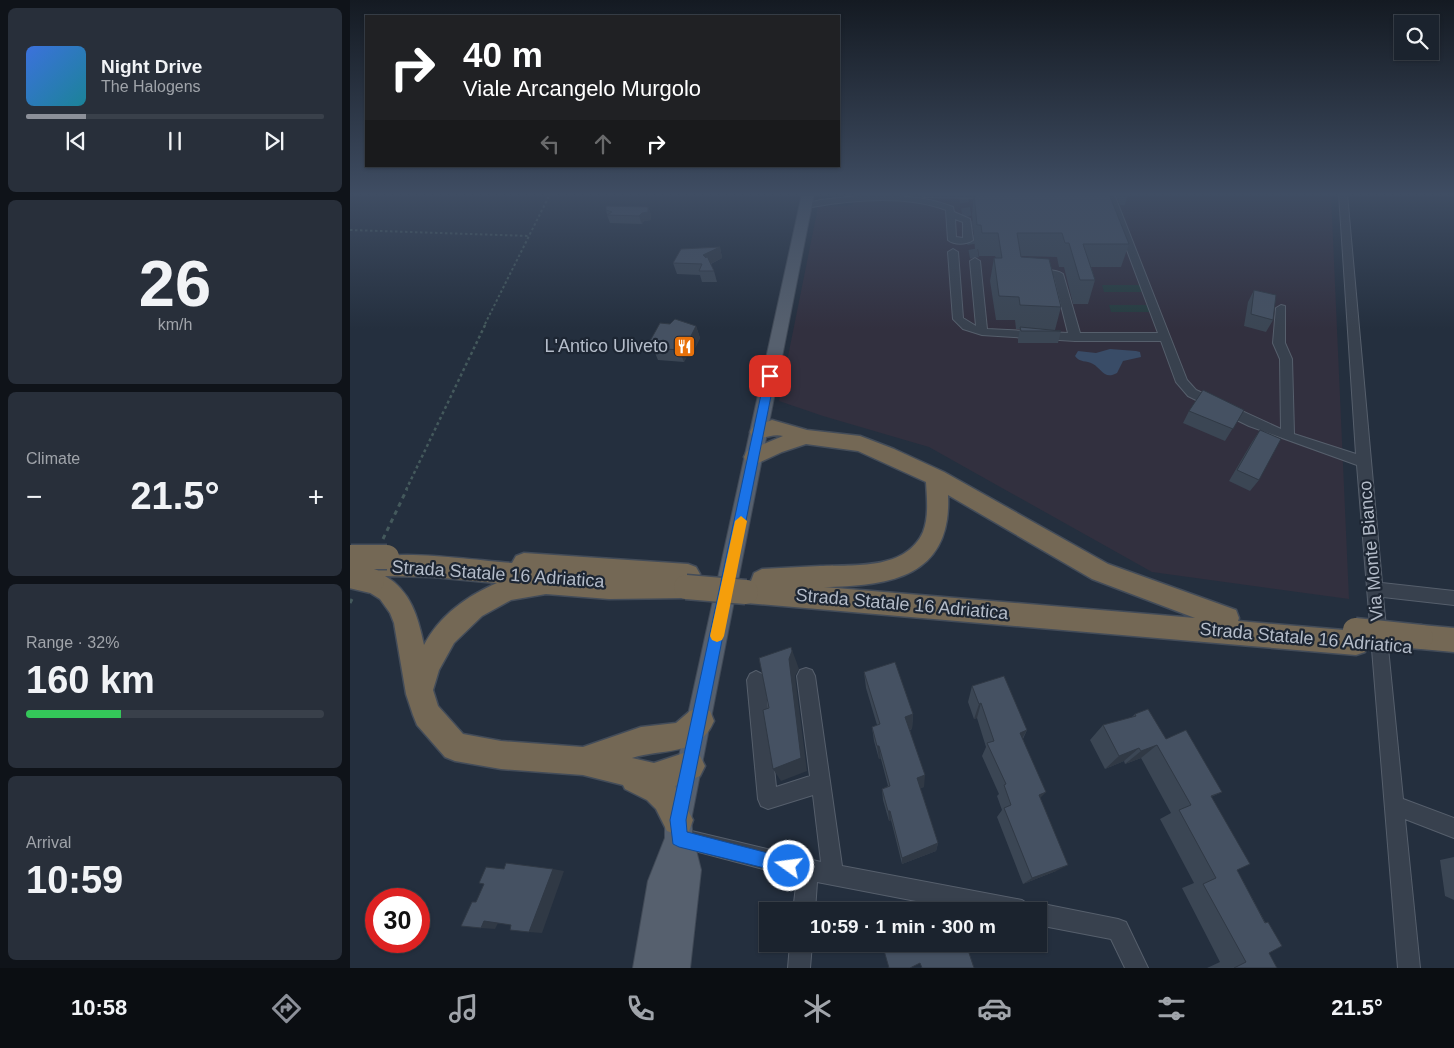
<!DOCTYPE html>
<meta charset="utf-8">
<style>
:root{--surface:#1b232e;--page:#282f3a;--text:#f1f3f6;--muted:#a0a4aa;--line:#39404a;--accent:#8c9099}
body{margin:0;font-family:Arial,sans-serif;background:var(--page);color:var(--text);height:100vh;display:flex;flex-direction:column;font-size:19px;white-space:nowrap}
*{box-sizing:border-box;margin:0}
p{font-size:16px;color:var(--muted)}
.icon{flex:none;width:28px;height:28px;fill:none;stroke:currentColor;stroke-width:2;stroke-linecap:round;stroke-linejoin:round}
.map{position:relative;flex:1;overflow:hidden}
.details{display:flex;flex-direction:column;gap:8px;padding:8px;background:#0f1319;width:350px}
.details>*{flex:none}
.top-card{position:absolute;left:15px;top:15px;width:475px;height:152px;border-radius:0px;box-shadow:0 1px 4px #0004,0 0 0 1px var(--line);background:#202124;color:#fff;overflow:hidden}
.tools{position:absolute;left:1044px;top:15px;display:grid;gap:10px}
.tools a{display:grid;place-items:center;width:45px;height:45px;border-radius:0px;background:var(--surface);box-shadow:0 1px 4px #0004,0 0 0 1px var(--line);font-size:25px}
.speed{position:absolute;left:15px;top:888px;display:flex;gap:10px;font-size:25px;font-weight:700;text-align:center}
.speed>*{display:grid;place-content:center;width:65px;height:65px;border-radius:50%;background:var(--surface);box-shadow:0 1px 4px #0004,0 0 0 1px var(--line);line-height:1}
.speed .limit{border:8px solid #d22;background:#fff;color:#111}
.pin{position:absolute;display:grid;place-items:center;width:42px;height:42px;color:#fff;margin:-21px;border-radius:10px;box-shadow:0 2px 8px #0006}
.me{position:absolute;width:55px;margin:-28px;rotate:284deg;stroke-linejoin:round;filter:drop-shadow(0 0 4px #0008)}
.turn{display:flex;align-items:center;gap:18px;height:105px;padding:0 15px;font-size:22px}
.turn .icon{width:65px;height:65px;stroke-width:2.5}
.turn b{display:block;font-size:35px;line-height:42px}
.lanes{display:flex;align-items:center;height:48px;padding:0 15px;background:#0003;justify-content:center;gap:25px;direction:ltr}
.lanes .off{opacity:.35}
.big{font-size:38px;font-weight:800;line-height:1.1}
.details .card{flex:1;display:flex;flex-direction:column;justify-content:center;gap:8px;min-width:0;padding:0 18px;border-radius:8px;background:var(--page)}
.details .dial{align-items:center;gap:0}
.dial b{font-size:65px;line-height:1}
.song{display:flex;align-items:center;gap:15px}
.cover{width:60px;height:60px;border-radius:8px;background:linear-gradient(135deg,hsl(220 70% 55%),hsl(190 70% 35%))}
.played{height:5px;border-radius:2px;background:linear-gradient(90deg,var(--accent) 20%,var(--line) 20%)}
.keys{display:flex;justify-content:space-around;direction:ltr}
.heat{display:flex;justify-content:space-between;align-items:center;font-size:28px;direction:ltr}
.charge{height:8px;border-radius:4px;background:linear-gradient(90deg,#34c759 32%,var(--line) 0)}
.trip{position:absolute;left:409px;top:902px;width:288px;height:50px;border-radius:0px;background:var(--surface);box-shadow:0 1px 4px #0004,0 0 0 1px var(--line);font-weight:800;line-height:50px;text-align:center}
.menu{display:flex;height:80px;justify-content:space-around;align-items:center;background:#0b0e12;color:var(--muted)}
.menu .icon{width:35px;height:35px}
.menu .active{color:var(--accent)}
.menu b{font-size:22px;color:var(--text)}
main{display:flex;flex:1;min-height:0}
.map>svg:first-child{display:block}
</style>
<main>
<section class="details">
<div class="card">
<div class="song"><i class="cover"></i><div><b>Night Drive</b><p>The Halogens</p></div></div>
<div class="played"></div>
<div class="keys"><svg class="icon" aria-label="previous" viewBox="0 0 24 24"><path d="M18 5L8 12l10 7zM5 5v14"/></svg><svg class="icon" aria-label="pause" viewBox="0 0 24 24"><path d="M8 5v14M16 5v14"/></svg><svg class="icon" aria-label="next" viewBox="0 0 24 24"><path d="M6 5l10 7-10 7zM19 5v14"/></svg></div>
</div>
<div class="card dial"><b>26</b><p>km/h</p></div>
<div class="card"><p>Climate</p>
<div class="heat"><a>−</a><b class="big">21.5°</b><a>+</a></div>
</div>
<div class="card"><p>Range · 32%</p><b class="big">160 km</b><div class="charge"></div></div>
<div class="card"><p>Arrival</p><b class="big">10:59</b></div>
</section>
<div class="map">
<svg width="1104" height="968" viewBox="0 0 1104 968">
<rect width="100%" height="100%" fill="#242f3e"/>
<path fill="#32303f" d="M503,194H981L999,599L802,572L579,447L473,416L429,401L468,207L503,205Z"/>
<path fill="#263c3f" d="M752,285H790L792,292H754Z
M759,305H798L801,312H761Z"/>
<path fill="#394c67" d="M760,349L786,351L790,352L791,357L773,361L767,373C754,380 752,369 743,364C736,360 730,363 725,356L728,351L746,353Z"/>
<g fill="none" stroke-linecap="round" stroke-linejoin="round">
<path stroke="#3a4453" stroke-width="9" stroke-dasharray="9 5" stroke-linecap="butt" d="M613,194L625,261"/>
<defs>
<path id="minor" d="M570,194H641L645,198L641,201L636,198L574,197Z
M756,194H764L837,380L846,390L931,429L930,359L923,343L926,308L931,305L935,306V343L942,359L944,434L1006,454L989,194H997L1032,583L1104,591V605L1033,597L1053,799L1104,818V838L1055,819L1070,968H1048L1007,465L899,426L838,396L826,382L811,341H725L632,335L613,329L603,319L598,252L603,249L608,252L613,318L626,326L620,261L625,258L630,261L637,329L718,333L704,277H688L683,274C690,269 706,269 713,274L730,333H808Z
M508,196C540,195 573,195 603,207L604,212L620,219L623,240C616,245 604,245 598,240L596,210C554,194 499,200 456,208L452,205L470,200ZM605,219L613,222V238L606,237Z
M456,668L462,670L465,676L492,866L672,900L681,906L688,903L768,919L776,922L798,968H775L761,939L688,925V911H618L467,882L465,911H443L447,878L322,845L319,838L322,831L329,828L471,862L463,795L418,809L411,806L408,799L397,680L400,674L406,671L412,674L415,680L426,787L460,776L447,676L450,670Z
M440,944H462L460,968H438Z"/>
<path id="major" d="M452,194H464L341,820L343,838L351,870L340,968H283L298,881L315,838V820Z"/>
<path id="highway" d="M422,420L457,430L510,436L544,449L594,472L758,564L886,610L889,618L888,621L1006,631L1015,634L1019,643L1015,652L1006,655L396,603L387,600L384,592L387,584L401,581L404,573L412,569C431,568 450,567 470,566C504,565 556,570 573,532C579,517 577,498 576,482L508,451L456,444L432,452L404,465L397,463L394,457L397,451L433,436C422,433 414,440 403,437L400,432L403,427ZM598,495L742,579L845,618L474,587C540,586 602,577 598,495Z
M174,553L338,564L346,567L350,574L346,582L348,587L345,595L336,598L259,599L196,594L161,600L132,616L104,643L89,670L83,690L88,706L113,734L151,741L233,747L291,727L326,723L340,711L350,707L360,711L364,721C349,757 312,748 282,758L304,763L340,751L350,756L355,766L350,776L325,786L343,820L339,831L328,835L317,831L306,809L297,800L275,789L273,785L233,775L151,769L105,761L95,757L67,725L63,715L56,694L44,623L40,613L30,599L14,589L10,581L14,573L21,571L19,566L23,559C50,549 130,561 162,563L166,556ZM35,576L83,577L147,583C117,596 90,615 74,645C68,617 61,591 35,576Z
M1071,625L1104,628V652L1071,649L1062,646L1058,637L1062,628Z"/>
</defs>
<use href="#minor" stroke="#565f6c" stroke-width="2"/>
<use href="#major" stroke="#414a57" stroke-width="2"/>
<use href="#highway" stroke="#434c59" stroke-width="3"/>
<path stroke="#44595c" stroke-width="2" stroke-dasharray="2.5 2.5" stroke-linecap="butt" d="M0,230L179,236
M135,324L200,194"/>
<path stroke="#44595c" stroke-width="2.5" stroke-dasharray="3 3" stroke-linecap="butt" d="M56,490L136,323"/>
<path stroke="#44595c" stroke-width="3" stroke-dasharray="4.5 4.5" stroke-linecap="butt" d="M33,539L57,489
M0,603L4,595"/>
<use href="#minor" fill="#38414e" fill-rule="evenodd"/>
<use href="#major" fill="#56606e" fill-rule="evenodd"/>
<use href="#highway" fill="#746855" fill-rule="evenodd"/>
<defs>
<path id="highway-bridge" d="M1,557H37
M0,576L22,581
M336,587L396,592
M1005,630L1071,637"/>
</defs>
<use href="#highway-bridge" stroke="#434c59" stroke-width="27" stroke-linecap="butt"/>
<use href="#highway-bridge" stroke="#746855" stroke-width="24"/>
</g>
<path fill="#3b4654" d="M624,194H761L760,197L779,244L771,267H741L745,280L738,304H723L714,267H709L707,257L671,256L711,307L705,330L711,331L708,343H668V339L670,329H666L665,320H646L640,281L644,258H646L645,256H629L628,249H625L622,214Z
M765,194H778L775,205H770Z
M298,207L301,215V220L294,221L292,224L260,223L257,215V214L256,210Z
M370,247L372,258L361,264L364,271L367,282H352L350,275L327,274L323,263Z
M904,290L923,320L916,332L894,326L898,302Z
M320,324L346,326L350,338L344,350H340L334,362L308,360L300,341Z
M894,410L875,441L833,423L839,411Z
M910,430L909,480L900,491L879,481L902,442Z
M514,672L563,714L562,729L560,730L574,787L570,788L588,843L586,851L552,864L541,820L539,821L533,800L532,789L538,786L531,759H529L524,741L522,727L527,725L516,688Z
M622,686L677,730L673,739L690,798L706,871L673,884L647,817L652,810L647,796L649,794L632,756L636,747L627,718L624,719L618,702Z
M785,714L816,739L872,792L861,797L887,870L915,922H918L919,953L927,968H857L870,962L832,888L844,883L810,819L821,813L791,758L775,764L774,761L755,769L740,740L753,725L781,718Z
M1104,857V900L1095,896L1090,860Z"/>
<path fill="#303945" d="M298,207L301,215V220L294,221L292,224L289,216Z
M370,247L372,258L356,266L353,255Z
M346,326L350,338L344,350L340,338Z
M335,338L340,350L334,362L329,350Z
M441,647L449,669L445,676L457,771L431,781L423,769L439,659Z
M631,703L627,718L624,719L629,704Z
M563,714L562,729L555,731V717Z
M677,730L669,744L670,733Z
M807,745L791,758L775,764L791,751Z
M527,746H529L531,759H529Z
M789,748L774,761L755,769L769,756Z
M575,775L574,787L566,789L567,778Z
M696,792L686,802L689,795Z
M538,811H540L541,820L539,821Z
M588,843L586,851L552,864V858Z
M718,865L706,871L673,884L682,878Z
M203,869L214,871L192,933L179,932Z
M134,921L148,923L145,929L131,928Z"/>
<path fill="#455162" stroke="#303945" d="M624,194H759L779,244H733L745,280H730L719,243H715L712,233H667L671,257L699,259L711,307L670,305L669,297L649,296L644,258H652L648,233H632L631,225H627Z
M256,206L298,207V212L292,213L289,216L257,215L262,212L256,210Z
M370,247L353,255L356,258L357,256L364,271H349L352,264L323,263L331,249Z
M904,290L926,295L923,320L901,314Z
M325,319L346,326L340,338H335L329,350L303,348L306,342L300,341L310,323L320,324Z
M670,327L711,331H671Z
M853,390L894,410L883,429L839,411Z
M910,430L931,439L909,480L887,470Z
M441,647L442,651L439,659L451,758L423,769L413,710L419,708L409,658Z
M545,662L563,714L555,717L575,775L567,778L588,843L552,858L540,811H538L532,789L540,786L529,746H527L522,727L530,724L514,672Z
M654,676L677,730L670,733L696,792L689,795L718,865L682,878L654,808L661,805L654,785L656,784L637,743L644,741L631,703L629,704L622,686Z
M798,709L816,739L836,730L872,792L861,796L900,864L887,870L915,923L918,922L932,946L919,953L927,968H884L896,962L853,884L866,878L829,810L841,805L807,745L791,751L789,748L769,756L753,725L786,716L785,714Z
M156,863L203,869L179,932L160,930L161,925L134,921L131,928L111,926L122,902H126L134,884L129,883L136,867L154,869Z
M539,944H616L624,968H572L570,963L560,968H539L533,947Z"/>
<linearGradient id="sky" x2="0" y2="1"><stop stop-color="#141a22"/><stop offset="0.59" stop-color="#3f4d63"/><stop offset="1" stop-color="#3f4d63" stop-opacity="0"/></linearGradient>
<rect width="1104" height="329" fill="url(#sky)"/>
<path fill="#1a73e8" stroke="#114b97" d="M420,372L425,376L336,820L337,832L445,860L448,866L445,872L439,874L329,847L323,844L320,820L415,376Z"/>
<path fill="#f59e0b" d="M391,516L397,521L374,636L372,640L367,642L362,640L360,636L385,521Z"/>
<defs>
<symbol id="restaurant-square" viewBox="-11 -11 22 22"><rect x="-9" y="-9" width="18" height="18" rx="4" fill="#e8710a" stroke="#1d2633"/><path d="M-5-6h1v4h1v-4h1v4h1v-4h1v5L-1.5 .5V6h-2V.5L-5-1ZM5-6V6H3V1.5H1.5Q1.5-4 5-6Z" fill="#fff"/></symbol>
</defs>
<g fill-rule="evenodd">
<use href="#restaurant-square" x="322" y="334" width="25" height="25"/>
</g>
<g text-anchor="middle" stroke-width="4.5" stroke-linejoin="round" paint-order="stroke">
<g font-size="18" fill="#b4bcc9" stroke="#1d2633" text-anchor="end">
<text x="318" y="352">L'Antico Uliveto</text>
</g>
<g font-size="18" fill="#b4bcc9" stroke="#1d2633">
<text transform="translate(1021 551) rotate(-95)" y="6">Via Monte Bianco</text>
<text transform="translate(148 574) rotate(4)" y="6">Strada Statale 16 Adriatica</text>
<text transform="translate(552 604) rotate(5)" y="6">Strada Statale 16 Adriatica</text>
<text transform="translate(956 638) rotate(5)" y="6">Strada Statale 16 Adriatica</text>
</g>
</g>
</svg>
<div class="tools">
<a><svg class="icon" aria-label="search" viewBox="0 0 24 24"><circle cx="10" cy="10" r="6"/><path d="M15 15l6 6"/></svg></a>
</div>
<div class="speed"><div class="limit">30</div></div>
<div class="pin" style="left:420px;top:376px;background:#d93025"><svg class="icon" aria-label="arrive" viewBox="0 0 24 24"><path d="M6 21V4h12l-3 4 3 4H6"/></svg></div>
<svg class="me" style="left:439px;top:866px" viewBox="-20 -20 40 40"><circle r="17" fill="#1a73e8" stroke="#fff" stroke-width="3"/><path d="M0-11L8 9 0 5-8 9z" fill="#fff"/></svg>
<div class="trip">10:59 · 1 min · 300 m</div>
<div class="top-card">
<div class="turn"><svg class="icon" aria-label="right" viewBox="0 0 24 24"><path d="M7 20v-9h11M14 6l5 5-5 5"/></svg><div><b>40 m</b>Viale Arcangelo Murgolo</div></div>
<div class="lanes"><svg class="icon off" aria-label="left" viewBox="0 0 24 24"><path d="M17 20v-9H6M10 6l-5 5 5 5"/></svg><svg class="icon off" aria-label="ahead" viewBox="0 0 24 24"><path d="M12 20V5M6 11l6-6 6 6"/></svg><svg class="icon" aria-label="right" viewBox="0 0 24 24"><path d="M7 20v-9h11M14 6l5 5-5 5"/></svg></div>
</div>
</div>
</main>
<nav class="menu">
<b>10:58</b>
<svg class="icon active" aria-label="directions" viewBox="0 0 24 24"><path d="M12 3l9 9-9 9-9-9zM9 14v-3h6M13 9l2 2-2 2"/></svg>
<svg class="icon" aria-label="music" viewBox="0 0 24 24"><path d="M9 18V5l10-2v13"/><circle cx="6" cy="18" r="3"/><circle cx="16" cy="16" r="3"/></svg>
<svg class="icon" aria-label="phone" viewBox="0 0 24 24"><path d="M5 4h4l2 5-3 2q2 4 5 5l2-3 5 2v4C11 20 4 13 5 4z"/></svg>
<svg class="icon" aria-label="climate" viewBox="0 0 24 24"><path d="M12 3v18M4 7l16 10M4 17L20 7"/></svg>
<svg class="icon" aria-label="car" viewBox="0 0 24 24"><path d="M5 17H2v-5l4-1 3-4h7l3 4 3 1v5h-3M9 17h6M6 11h13"/><circle cx="7" cy="17" r="2"/><circle cx="17" cy="17" r="2"/></svg>
<svg class="icon" aria-label="filters" viewBox="0 0 24 24"><path d="M4 7h16M4 17h16"/><circle cx="9" cy="7" r="2"/><circle cx="15" cy="17" r="2"/></svg>
<b>21.5°</b>
</nav>
